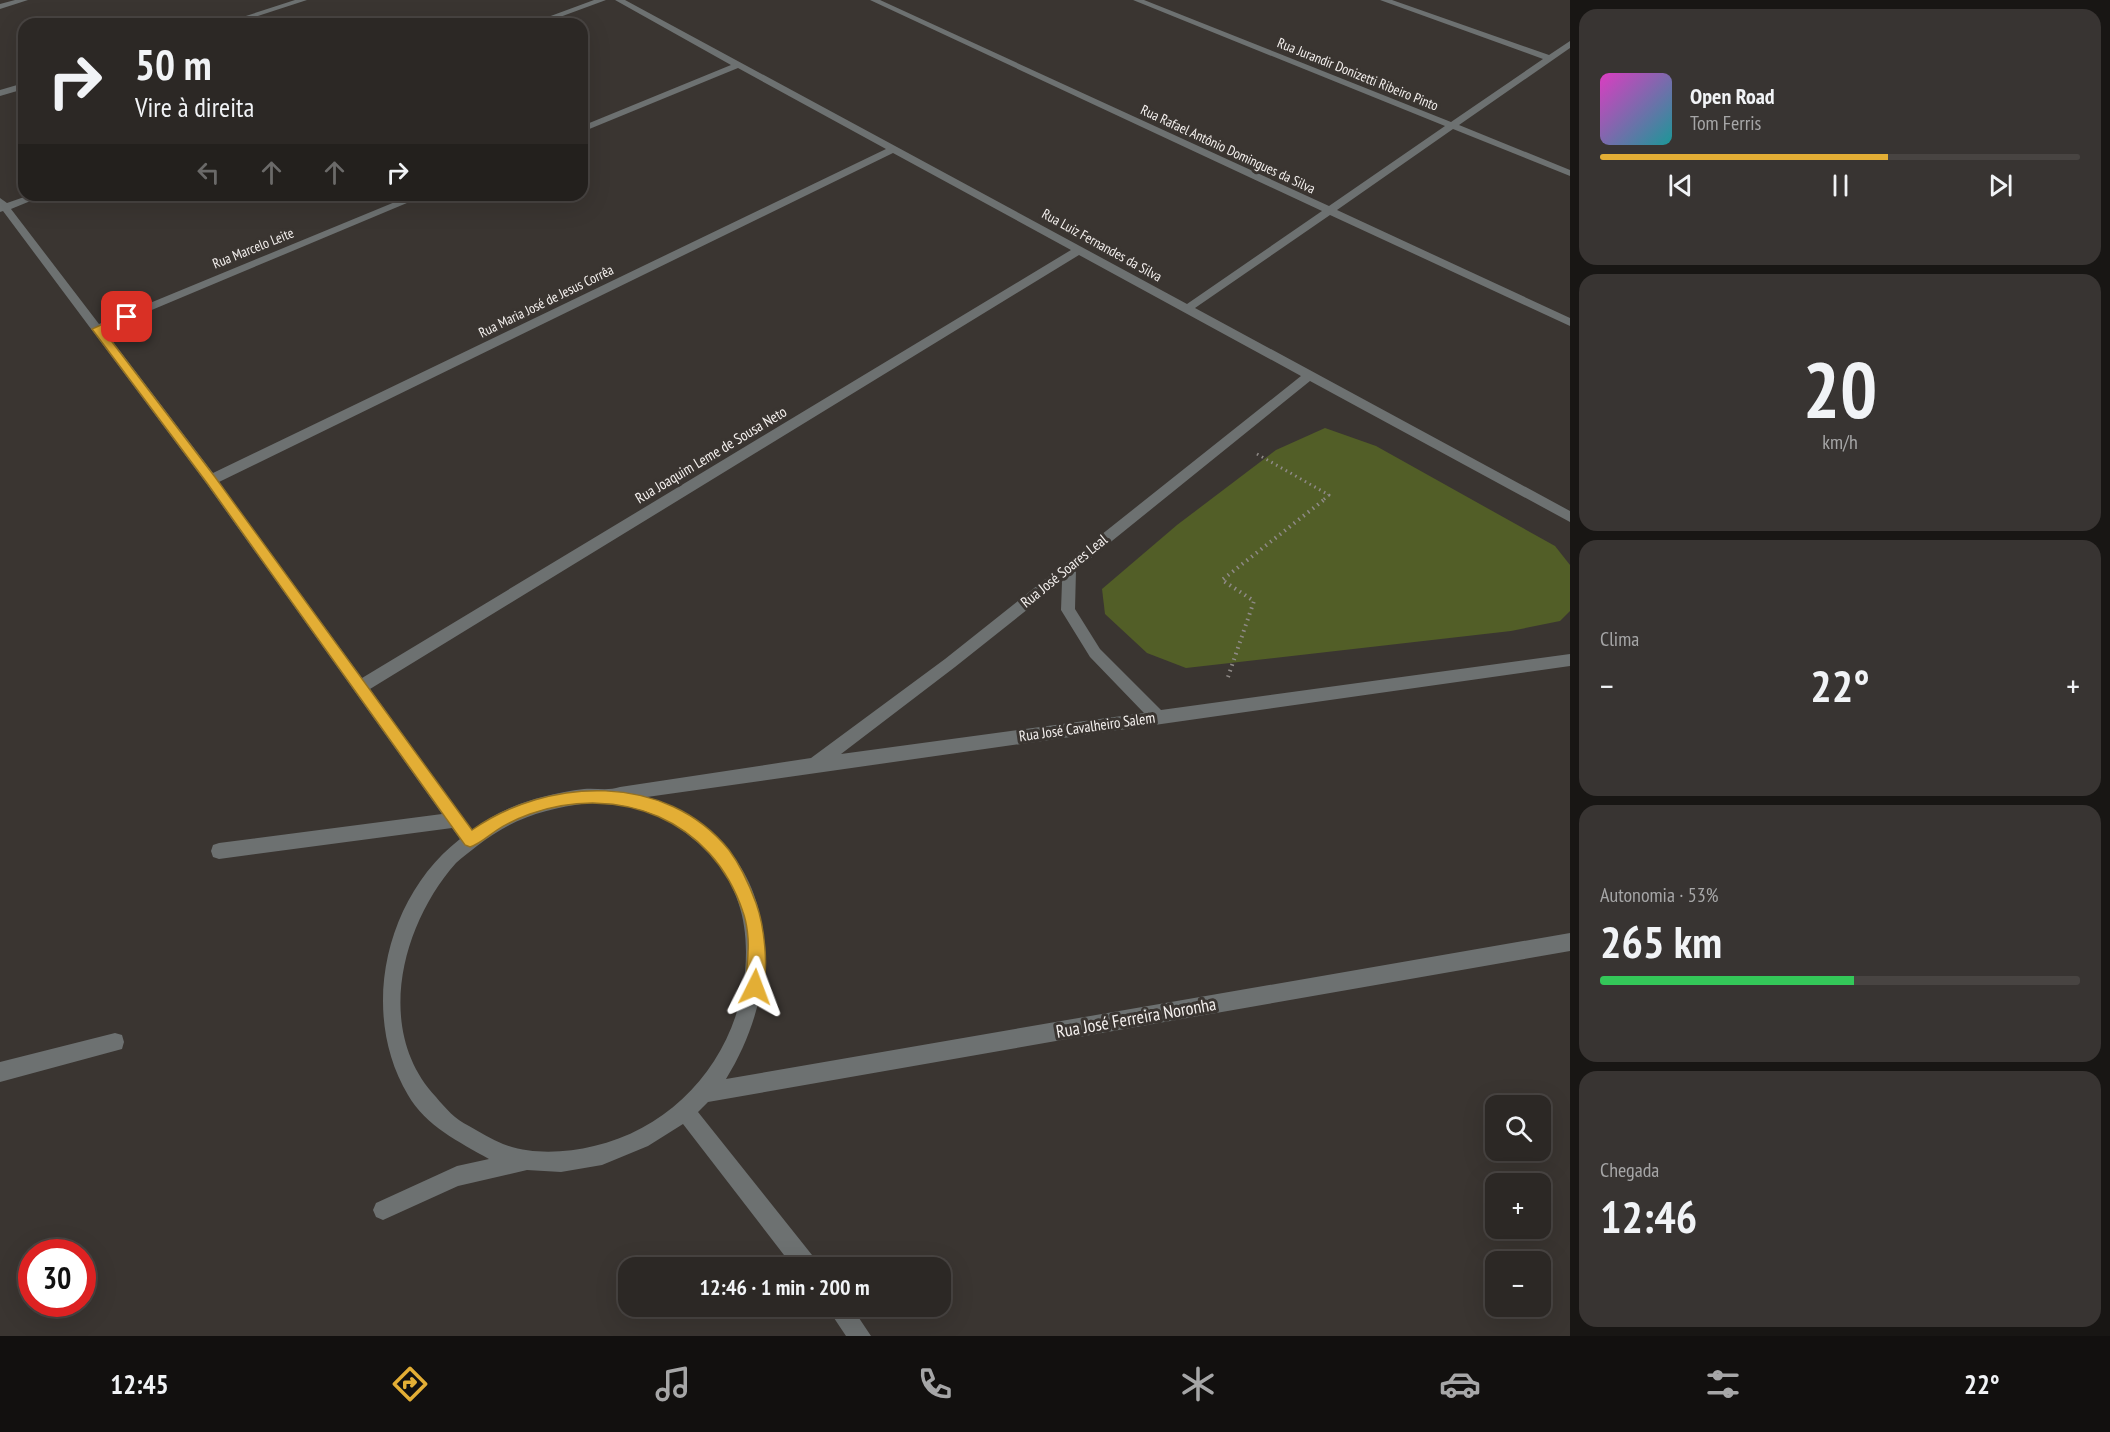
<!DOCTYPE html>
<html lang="pt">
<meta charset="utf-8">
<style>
:root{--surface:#2c2825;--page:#383432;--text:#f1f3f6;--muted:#a6a6a7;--line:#484442;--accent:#e3ae35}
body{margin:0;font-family:"PT Sans Narrow",sans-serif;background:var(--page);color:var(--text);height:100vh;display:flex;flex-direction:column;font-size:22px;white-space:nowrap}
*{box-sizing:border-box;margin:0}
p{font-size:20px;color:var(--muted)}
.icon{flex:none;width:33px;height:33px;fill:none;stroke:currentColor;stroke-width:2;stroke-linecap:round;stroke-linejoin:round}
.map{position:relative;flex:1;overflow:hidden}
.side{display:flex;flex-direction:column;gap:9px;padding:9px;background:#181614;width:540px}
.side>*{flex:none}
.hud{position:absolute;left:18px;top:18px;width:570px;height:183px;border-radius:18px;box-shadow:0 6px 24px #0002,0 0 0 2px var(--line);background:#2c2825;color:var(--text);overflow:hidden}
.buttons{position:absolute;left:1485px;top:1095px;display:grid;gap:12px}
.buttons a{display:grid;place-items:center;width:66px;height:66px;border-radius:12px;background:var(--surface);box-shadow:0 6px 24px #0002,0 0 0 2px var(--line);font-size:30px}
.speed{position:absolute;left:18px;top:1239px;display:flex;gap:12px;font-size:30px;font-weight:700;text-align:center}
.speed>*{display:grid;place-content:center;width:78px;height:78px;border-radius:50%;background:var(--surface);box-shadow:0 6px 24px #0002,0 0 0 2px var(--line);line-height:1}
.speed .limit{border:9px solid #d22;background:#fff;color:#111}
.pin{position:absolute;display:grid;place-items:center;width:51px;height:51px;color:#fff;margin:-26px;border-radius:12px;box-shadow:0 3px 9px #0006}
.me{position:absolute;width:66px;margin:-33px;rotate:3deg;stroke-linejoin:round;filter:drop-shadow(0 0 4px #0008)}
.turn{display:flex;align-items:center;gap:21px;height:126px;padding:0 18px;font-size:27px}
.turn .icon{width:78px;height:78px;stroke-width:2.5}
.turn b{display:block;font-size:42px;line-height:51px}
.lanes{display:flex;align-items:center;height:57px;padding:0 18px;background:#0003;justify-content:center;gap:30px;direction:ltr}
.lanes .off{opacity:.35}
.big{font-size:45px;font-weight:600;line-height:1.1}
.side .card{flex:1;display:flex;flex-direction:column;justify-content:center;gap:9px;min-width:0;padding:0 21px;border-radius:18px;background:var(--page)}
.side .dial{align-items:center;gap:0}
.dial b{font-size:78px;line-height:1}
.song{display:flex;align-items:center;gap:18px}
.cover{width:72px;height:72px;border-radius:9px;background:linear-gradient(135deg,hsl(310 70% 55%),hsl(180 70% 35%))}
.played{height:6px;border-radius:3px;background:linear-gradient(90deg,var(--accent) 60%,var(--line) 60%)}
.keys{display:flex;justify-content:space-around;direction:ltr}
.heat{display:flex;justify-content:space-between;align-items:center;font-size:33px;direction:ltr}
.charge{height:9px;border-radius:4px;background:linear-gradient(90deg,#34c759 53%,var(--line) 0)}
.trip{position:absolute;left:618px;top:1257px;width:333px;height:60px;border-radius:18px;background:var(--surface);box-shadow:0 6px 24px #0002,0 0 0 2px var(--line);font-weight:600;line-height:60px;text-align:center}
.tab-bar{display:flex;height:96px;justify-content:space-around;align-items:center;background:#12100f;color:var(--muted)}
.tab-bar .icon{width:42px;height:42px}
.tab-bar .selected{color:var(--accent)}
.tab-bar b{font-size:27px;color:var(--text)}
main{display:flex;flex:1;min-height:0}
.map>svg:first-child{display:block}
</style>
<main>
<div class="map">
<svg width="1570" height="1336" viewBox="0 0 1570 1336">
<rect width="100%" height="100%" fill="#3a3531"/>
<path fill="#525e27" d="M1325,428L1376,446L1555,546L1570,565V611L1560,621L1511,631L1186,668L1147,653L1105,614L1102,589L1177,525L1276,450Z"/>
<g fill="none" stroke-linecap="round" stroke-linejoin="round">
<path stroke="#8f8a87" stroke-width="3" stroke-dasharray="1.5 4" stroke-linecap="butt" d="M1257,454L1329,495L1323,500"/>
<path stroke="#8f8a87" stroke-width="4" stroke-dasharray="1.5 4.5" stroke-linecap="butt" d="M1228,677L1254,601L1222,580L1325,499"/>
<path fill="#6d7171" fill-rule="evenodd" d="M15,0H28L0,9V4Z
M295,0H307L233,24H221Z
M594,0H606L541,24H529Z
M615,0H625L1187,304L1322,211L870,0H880L1329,206L1445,126L1133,0H1144L1451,122L1543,59L1380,0H1392L1549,55L1570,41V48L1459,125L1570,170V176L1453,129L1337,210L1570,318V326L1330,215L1195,308L1570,511V522L1310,381L1076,570L1075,609L1100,649L1161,710L1570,654V666L647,797C778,840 791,974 726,1079L1570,933V951L708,1102L698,1112L816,1260L818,1268H794L683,1124L648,1146L602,1165L561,1172L527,1170L458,1186L383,1220L376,1217L373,1210L376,1203L457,1166L489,1159C459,1142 426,1126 408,1095C359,1013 385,897 460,839L452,828L219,859L213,857L211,851L213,845L219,843L442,814L206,483L3,211L0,212V198L7,203L30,195H45L11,209L99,324L412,195H426L104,330L213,473L886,149L738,68L582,132V126L731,65ZM893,153L1071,250L362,678L219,482ZM1079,255L1301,376L945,659L811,758L620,787C608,791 597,788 584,789C544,794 505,805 472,830L370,689ZM1062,582L1061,610L1090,657L1144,713L841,754L955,667ZM588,803C606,804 625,805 642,810C670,818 695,838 714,859C741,892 749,929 745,972C737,1055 677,1127 594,1146C565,1153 531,1155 503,1144C491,1139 480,1132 469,1126C455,1119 446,1109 436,1097C374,1031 401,925 456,863C462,857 470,852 477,846C513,818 544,809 588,803Z
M24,83V89L0,96V90Z
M115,1033L122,1035L124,1042L122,1049L0,1082V1062Z
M826,1306H851L871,1336H846Z"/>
</g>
<path fill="#e3ae35" stroke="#947122" stroke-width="1.5" d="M127,313L132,317L131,319L103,330L215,477L472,830C548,777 666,772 729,850C741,866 749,884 756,903C764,925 770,970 761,992L755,995L749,992C744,980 748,965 748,952C749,940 747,923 743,912C712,819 619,783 530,814C519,818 506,824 497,830C488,836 480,844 470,847L465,845L207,483L92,329Z"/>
<g text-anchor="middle" stroke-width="6" stroke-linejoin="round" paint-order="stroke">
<g font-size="14" fill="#f4f0ee" stroke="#3a3531">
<text transform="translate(1358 74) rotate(22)" y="5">Rua Jurandir Donizetti Ribeiro Pinto</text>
<text transform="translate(1228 149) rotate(25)" y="5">Rua Rafael Antônio Domingues da Silva</text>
<text transform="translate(1102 245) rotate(29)" y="5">Rua Luiz Fernandes da Silva</text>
<text transform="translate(253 248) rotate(-22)" y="5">Rua Marcelo Leite</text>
<text transform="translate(546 301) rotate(-26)" y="5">Rua Maria José de Jesus Corrêa</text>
</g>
<g font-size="15" fill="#f4f0ee" stroke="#3a3531">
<text transform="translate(711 455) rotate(-31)" y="5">Rua Joaquim Leme de Sousa Neto</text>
<text transform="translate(1064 571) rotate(-39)" y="5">Rua José Soares Leal</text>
<text transform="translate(1087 727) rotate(-8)" y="5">Rua José Cavalheiro Salem</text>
</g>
<g font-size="18" fill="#f4f0ee" stroke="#3a3531">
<text transform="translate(1136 1018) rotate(-10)" y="6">Rua José Ferreira Noronha</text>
</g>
</g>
</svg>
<div class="buttons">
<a><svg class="icon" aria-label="search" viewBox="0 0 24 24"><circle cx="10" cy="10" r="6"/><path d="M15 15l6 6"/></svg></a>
<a>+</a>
<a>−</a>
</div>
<div class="speed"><div class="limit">30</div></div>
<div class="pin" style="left:127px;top:317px;background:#d93025"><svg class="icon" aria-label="arrive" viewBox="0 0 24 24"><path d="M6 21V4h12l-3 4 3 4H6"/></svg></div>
<svg class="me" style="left:755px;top:987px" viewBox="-20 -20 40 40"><path d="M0-17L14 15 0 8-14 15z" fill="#e3ae35" stroke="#fff" stroke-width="4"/></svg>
<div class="trip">12:46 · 1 min · 200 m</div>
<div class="hud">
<div class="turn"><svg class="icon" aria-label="right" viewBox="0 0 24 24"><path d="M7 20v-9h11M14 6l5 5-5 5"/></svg><div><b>50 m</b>Vire à direita</div></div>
<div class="lanes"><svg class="icon off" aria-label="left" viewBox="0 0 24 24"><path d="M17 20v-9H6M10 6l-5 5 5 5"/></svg><svg class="icon off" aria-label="ahead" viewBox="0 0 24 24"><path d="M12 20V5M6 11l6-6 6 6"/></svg><svg class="icon off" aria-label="ahead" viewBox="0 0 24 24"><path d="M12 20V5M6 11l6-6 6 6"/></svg><svg class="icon" aria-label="right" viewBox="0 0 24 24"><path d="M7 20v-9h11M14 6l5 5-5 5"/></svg></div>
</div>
</div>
<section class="side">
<div class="card">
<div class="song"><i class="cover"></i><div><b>Open Road</b><p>Tom Ferris</p></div></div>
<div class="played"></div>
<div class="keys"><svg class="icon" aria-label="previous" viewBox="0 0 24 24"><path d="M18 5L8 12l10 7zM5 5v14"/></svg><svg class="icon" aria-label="pause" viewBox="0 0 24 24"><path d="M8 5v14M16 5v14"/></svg><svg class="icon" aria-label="next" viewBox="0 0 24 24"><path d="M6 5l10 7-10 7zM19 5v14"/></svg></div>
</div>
<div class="card dial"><b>20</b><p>km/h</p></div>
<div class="card"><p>Clima</p>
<div class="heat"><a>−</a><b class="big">22°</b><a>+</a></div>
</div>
<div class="card"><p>Autonomia · 53%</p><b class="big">265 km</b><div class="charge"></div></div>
<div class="card"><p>Chegada</p><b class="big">12:46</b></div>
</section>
</main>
<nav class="tab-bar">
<b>12:45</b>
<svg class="icon selected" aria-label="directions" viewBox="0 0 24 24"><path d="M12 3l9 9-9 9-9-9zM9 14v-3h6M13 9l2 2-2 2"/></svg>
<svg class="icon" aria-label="music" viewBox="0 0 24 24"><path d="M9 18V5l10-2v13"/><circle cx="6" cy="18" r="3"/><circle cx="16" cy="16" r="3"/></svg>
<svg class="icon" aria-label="phone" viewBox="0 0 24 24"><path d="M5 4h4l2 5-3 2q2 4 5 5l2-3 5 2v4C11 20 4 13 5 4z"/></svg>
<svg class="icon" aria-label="climate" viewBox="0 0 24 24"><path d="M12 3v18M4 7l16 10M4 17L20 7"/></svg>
<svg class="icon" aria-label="car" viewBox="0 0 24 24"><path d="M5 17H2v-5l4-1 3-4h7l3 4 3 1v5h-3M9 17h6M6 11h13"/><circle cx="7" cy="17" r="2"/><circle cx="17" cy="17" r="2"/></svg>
<svg class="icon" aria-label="filters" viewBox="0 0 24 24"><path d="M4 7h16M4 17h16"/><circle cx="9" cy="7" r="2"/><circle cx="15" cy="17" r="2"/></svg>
<b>22°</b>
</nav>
